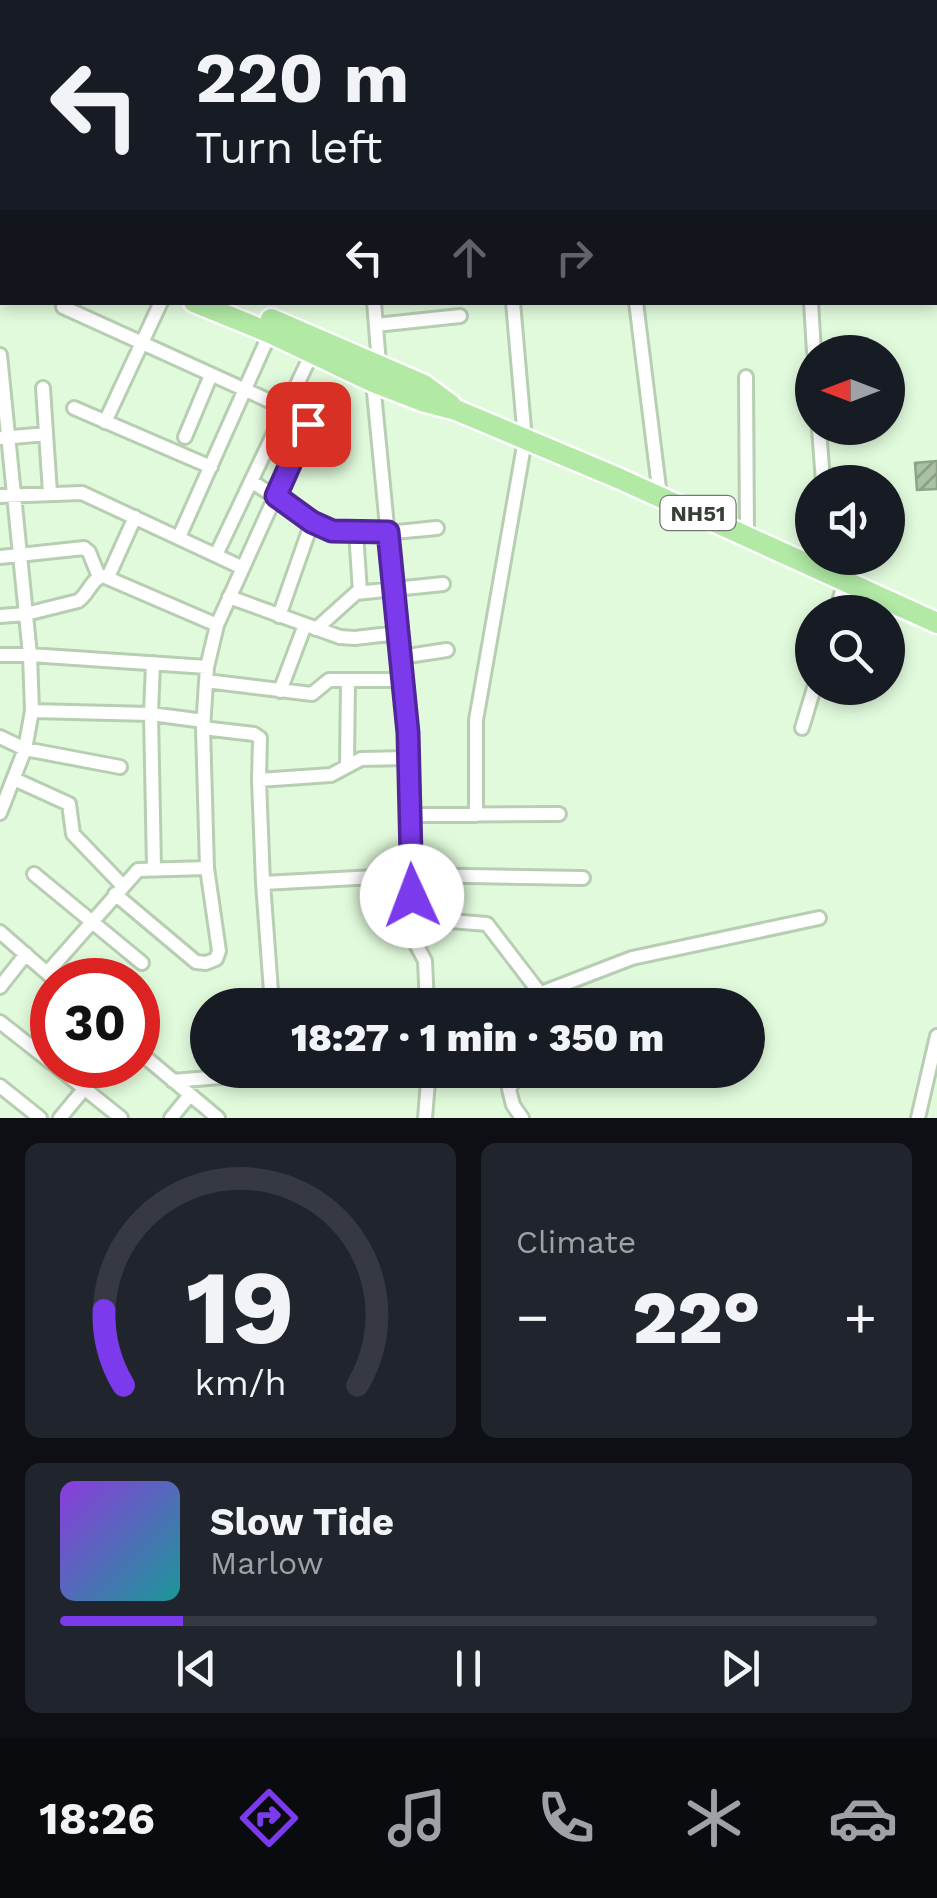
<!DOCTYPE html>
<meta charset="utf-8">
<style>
:root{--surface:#171b24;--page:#20242c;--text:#f1f3f6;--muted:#9ea1a6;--line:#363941;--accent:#7c3aed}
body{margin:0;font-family:"Work Sans",sans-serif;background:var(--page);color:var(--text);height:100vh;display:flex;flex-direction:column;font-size:38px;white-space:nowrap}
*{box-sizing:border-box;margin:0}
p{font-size:32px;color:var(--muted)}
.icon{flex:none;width:55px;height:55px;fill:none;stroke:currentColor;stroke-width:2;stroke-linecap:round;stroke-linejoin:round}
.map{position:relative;height:1118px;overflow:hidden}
.panel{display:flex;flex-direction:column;gap:25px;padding:25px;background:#0d0f14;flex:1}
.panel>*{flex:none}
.guide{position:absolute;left:0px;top:0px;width:938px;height:305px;box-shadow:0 5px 15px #0003;background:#171b24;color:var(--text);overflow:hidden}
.needle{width:65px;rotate:270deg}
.fabs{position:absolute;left:795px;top:335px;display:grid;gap:20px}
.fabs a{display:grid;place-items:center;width:110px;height:110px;border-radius:50%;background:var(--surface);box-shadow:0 5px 15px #0003;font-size:50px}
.speed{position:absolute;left:30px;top:958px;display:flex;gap:20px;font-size:50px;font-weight:700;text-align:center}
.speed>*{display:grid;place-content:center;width:130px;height:130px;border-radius:50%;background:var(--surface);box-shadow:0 5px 15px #0003;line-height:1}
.speed .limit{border:15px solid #d22;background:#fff;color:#111}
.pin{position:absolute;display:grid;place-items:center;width:85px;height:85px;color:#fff;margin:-42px;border-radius:20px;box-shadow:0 5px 15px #0006}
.me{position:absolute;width:110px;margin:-55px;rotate:358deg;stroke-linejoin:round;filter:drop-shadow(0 0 8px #0008)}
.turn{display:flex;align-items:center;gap:35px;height:210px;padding:0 30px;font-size:45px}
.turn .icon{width:130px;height:130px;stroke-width:2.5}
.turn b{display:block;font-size:70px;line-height:85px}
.lanes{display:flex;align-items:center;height:95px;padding:0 30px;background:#0003;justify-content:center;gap:50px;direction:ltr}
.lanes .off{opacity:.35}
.big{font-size:75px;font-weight:800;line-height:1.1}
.panel .tile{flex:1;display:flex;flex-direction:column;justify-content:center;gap:15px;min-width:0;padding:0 35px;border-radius:15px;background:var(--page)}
.panel .dial{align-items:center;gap:0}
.dial svg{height:260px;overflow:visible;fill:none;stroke:var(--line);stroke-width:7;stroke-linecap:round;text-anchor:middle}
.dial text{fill:var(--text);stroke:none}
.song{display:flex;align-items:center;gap:30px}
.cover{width:120px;height:120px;border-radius:15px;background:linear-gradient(135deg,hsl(270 70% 55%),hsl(180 70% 35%))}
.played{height:10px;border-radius:5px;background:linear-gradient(90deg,var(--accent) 15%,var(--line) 15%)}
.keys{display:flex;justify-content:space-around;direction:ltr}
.heat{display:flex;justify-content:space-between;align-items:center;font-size:55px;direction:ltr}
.panel .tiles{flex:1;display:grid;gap:25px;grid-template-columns:1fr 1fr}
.tile:last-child{grid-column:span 2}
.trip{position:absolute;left:190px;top:988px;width:575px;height:100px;border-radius:50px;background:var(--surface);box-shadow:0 5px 15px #0003;font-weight:800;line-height:100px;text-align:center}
.tab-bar{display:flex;height:160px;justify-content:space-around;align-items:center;background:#090b0e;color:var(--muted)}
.tab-bar .icon{width:70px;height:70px}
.tab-bar .selected{color:var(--accent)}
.tab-bar b{font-size:45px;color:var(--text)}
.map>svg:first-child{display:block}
</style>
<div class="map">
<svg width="937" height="1118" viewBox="0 0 937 1118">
<defs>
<pattern id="building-hatch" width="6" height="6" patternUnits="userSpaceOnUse" patternTransform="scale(2.5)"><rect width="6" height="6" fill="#a9c0a4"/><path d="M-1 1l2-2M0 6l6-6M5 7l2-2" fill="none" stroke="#8a9d86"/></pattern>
</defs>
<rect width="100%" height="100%" fill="#e1fadc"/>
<path fill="url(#building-hatch)" stroke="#8ca388" stroke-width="2.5" d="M937,461V489L917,490L915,463Z"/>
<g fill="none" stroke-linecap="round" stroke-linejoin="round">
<defs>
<path id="minor" d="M88,0H117
M147,0V2
M364,0V2
M448,0V2
M487,0V2
M611,0V2
M904,0L905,2
M272,2V0
M935,66L937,62
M935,86L937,95
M0,101L2,102
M374,302L379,364
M636,302L660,496
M811,302L814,352
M63,307L305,417L308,424L217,625L207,667L203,728L207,868L219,951L216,959L206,963L196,962L115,894
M376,325L460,316
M0,355L30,655L32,711L25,749L0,813
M746,377L747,536
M373,382L407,733L414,940L425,961L427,1005
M43,388L50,493
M74,408L211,467
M105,422L161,302
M819,428L823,482
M185,437L211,375
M2,438L46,434
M252,482C273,494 291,510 312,522C345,541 400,531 437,528
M0,496L82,493L243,568
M356,532L360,592
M179,537L270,333
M216,555L312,353
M0,557L84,548L89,552L99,577
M108,577L135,517
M229,597L340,637L355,638L398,633
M836,612L845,581
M0,616L26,614L78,601C88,595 91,579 103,576L217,625
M279,616L312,522
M316,629L356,593L443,584
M0,655H30L207,667
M401,657L447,650
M153,663L151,714L154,868
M206,681L312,694L329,680H403
M280,691L305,625
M32,711L151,714L204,721
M203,728L254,734L260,738L259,780L263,883L272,1005
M802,728L814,688
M0,737L25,749L120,767
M347,766L348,680
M14,779L69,804L73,834L123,886
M259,780L331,775L361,759L408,758
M410,815L559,814
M476,815V720L525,440L513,302
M34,874L142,963
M263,883L412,875L583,878
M413,918L487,924L549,1005
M0,932L55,980
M47,973L138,870L207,868
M0,987L26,954
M541,993L632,958L819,918
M0,1022L52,1063
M138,1051L218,1118
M55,1065L121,1118
M394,1070L429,1076
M173,1081L302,1070
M0,1086L40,1118
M60,1118L104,1065
M171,1118L190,1095
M425,1118L429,1070
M522,1118L513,1105L509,1089L517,1076L525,1070
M918,1118L937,1036"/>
<path id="highway" d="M0,204L2,205
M194,302L270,333L373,382L422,401L456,410L618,478L937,623
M271,319L424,385L451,405"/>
</defs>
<use href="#minor" stroke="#b7ceb2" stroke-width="18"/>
<use href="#highway" stroke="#fff" stroke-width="25"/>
<use href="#minor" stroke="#fff" stroke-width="12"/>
<use href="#highway" stroke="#b1e9a5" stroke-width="20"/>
</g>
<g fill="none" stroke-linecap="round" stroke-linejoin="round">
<defs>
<path id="route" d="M308,424L276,496L312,522L332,531L388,532L408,733L412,896"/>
</defs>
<use href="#route" stroke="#51269a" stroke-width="25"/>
<use href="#route" stroke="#7c3aed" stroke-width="18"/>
</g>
<g text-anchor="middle" stroke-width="10" stroke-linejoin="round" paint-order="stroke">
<rect fill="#fff" stroke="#727971" stroke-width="2.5" x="660.5" y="496" width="75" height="34" rx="8"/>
<g font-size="22" font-weight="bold" fill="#364034">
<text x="698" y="521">NH51</text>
</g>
</g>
</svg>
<div class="fabs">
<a><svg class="needle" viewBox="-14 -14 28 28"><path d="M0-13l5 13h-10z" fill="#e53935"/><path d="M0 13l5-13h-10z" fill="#9ea1a6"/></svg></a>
<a><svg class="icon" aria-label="sound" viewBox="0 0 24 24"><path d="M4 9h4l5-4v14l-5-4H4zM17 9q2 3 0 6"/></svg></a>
<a><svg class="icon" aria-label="search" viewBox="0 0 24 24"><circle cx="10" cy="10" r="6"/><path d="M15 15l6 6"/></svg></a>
</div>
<div class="speed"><div class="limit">30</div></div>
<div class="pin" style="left:308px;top:424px;background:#d93025"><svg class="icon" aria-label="arrive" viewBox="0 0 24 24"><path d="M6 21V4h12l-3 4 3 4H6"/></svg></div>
<svg class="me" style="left:412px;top:896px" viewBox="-20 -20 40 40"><circle r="19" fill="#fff"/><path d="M0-13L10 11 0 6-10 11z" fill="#7c3aed"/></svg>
<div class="trip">18:27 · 1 min · 350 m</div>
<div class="guide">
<div class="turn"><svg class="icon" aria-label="left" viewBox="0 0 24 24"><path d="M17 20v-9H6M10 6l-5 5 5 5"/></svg><div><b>220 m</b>Turn left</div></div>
<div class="lanes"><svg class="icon" aria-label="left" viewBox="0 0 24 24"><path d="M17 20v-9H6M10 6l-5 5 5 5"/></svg><svg class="icon off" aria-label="ahead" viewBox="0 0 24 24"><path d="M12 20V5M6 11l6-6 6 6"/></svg><svg class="icon off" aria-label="right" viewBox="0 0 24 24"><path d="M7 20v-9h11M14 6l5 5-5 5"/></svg></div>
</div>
</div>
<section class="panel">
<div class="tiles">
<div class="tile dial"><svg viewBox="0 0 100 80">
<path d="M14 69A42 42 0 1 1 86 69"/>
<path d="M14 69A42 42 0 0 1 8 46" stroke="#7c3aed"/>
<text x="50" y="56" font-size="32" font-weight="700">19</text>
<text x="50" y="72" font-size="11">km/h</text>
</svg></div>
<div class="tile"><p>Climate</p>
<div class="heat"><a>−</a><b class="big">22°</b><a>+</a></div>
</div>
<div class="tile">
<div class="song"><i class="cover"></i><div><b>Slow Tide</b><p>Marlow</p></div></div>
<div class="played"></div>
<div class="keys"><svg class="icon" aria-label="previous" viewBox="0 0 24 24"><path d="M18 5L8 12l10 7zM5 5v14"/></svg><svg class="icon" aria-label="pause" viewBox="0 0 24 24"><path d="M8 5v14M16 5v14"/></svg><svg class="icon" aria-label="next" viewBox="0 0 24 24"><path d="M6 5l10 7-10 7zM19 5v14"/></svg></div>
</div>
</div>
</section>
<nav class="tab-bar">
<b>18:26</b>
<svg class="icon selected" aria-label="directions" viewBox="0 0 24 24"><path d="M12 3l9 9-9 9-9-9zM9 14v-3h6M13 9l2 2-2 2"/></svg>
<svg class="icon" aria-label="music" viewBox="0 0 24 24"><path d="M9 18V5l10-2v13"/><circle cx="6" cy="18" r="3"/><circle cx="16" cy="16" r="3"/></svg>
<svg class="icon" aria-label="phone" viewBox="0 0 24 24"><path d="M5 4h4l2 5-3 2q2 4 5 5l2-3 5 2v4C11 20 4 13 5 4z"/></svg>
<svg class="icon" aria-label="climate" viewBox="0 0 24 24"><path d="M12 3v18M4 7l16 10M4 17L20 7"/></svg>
<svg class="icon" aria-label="car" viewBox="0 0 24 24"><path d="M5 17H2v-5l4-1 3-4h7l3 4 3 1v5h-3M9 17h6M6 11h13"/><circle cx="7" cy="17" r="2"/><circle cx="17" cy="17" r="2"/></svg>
</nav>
